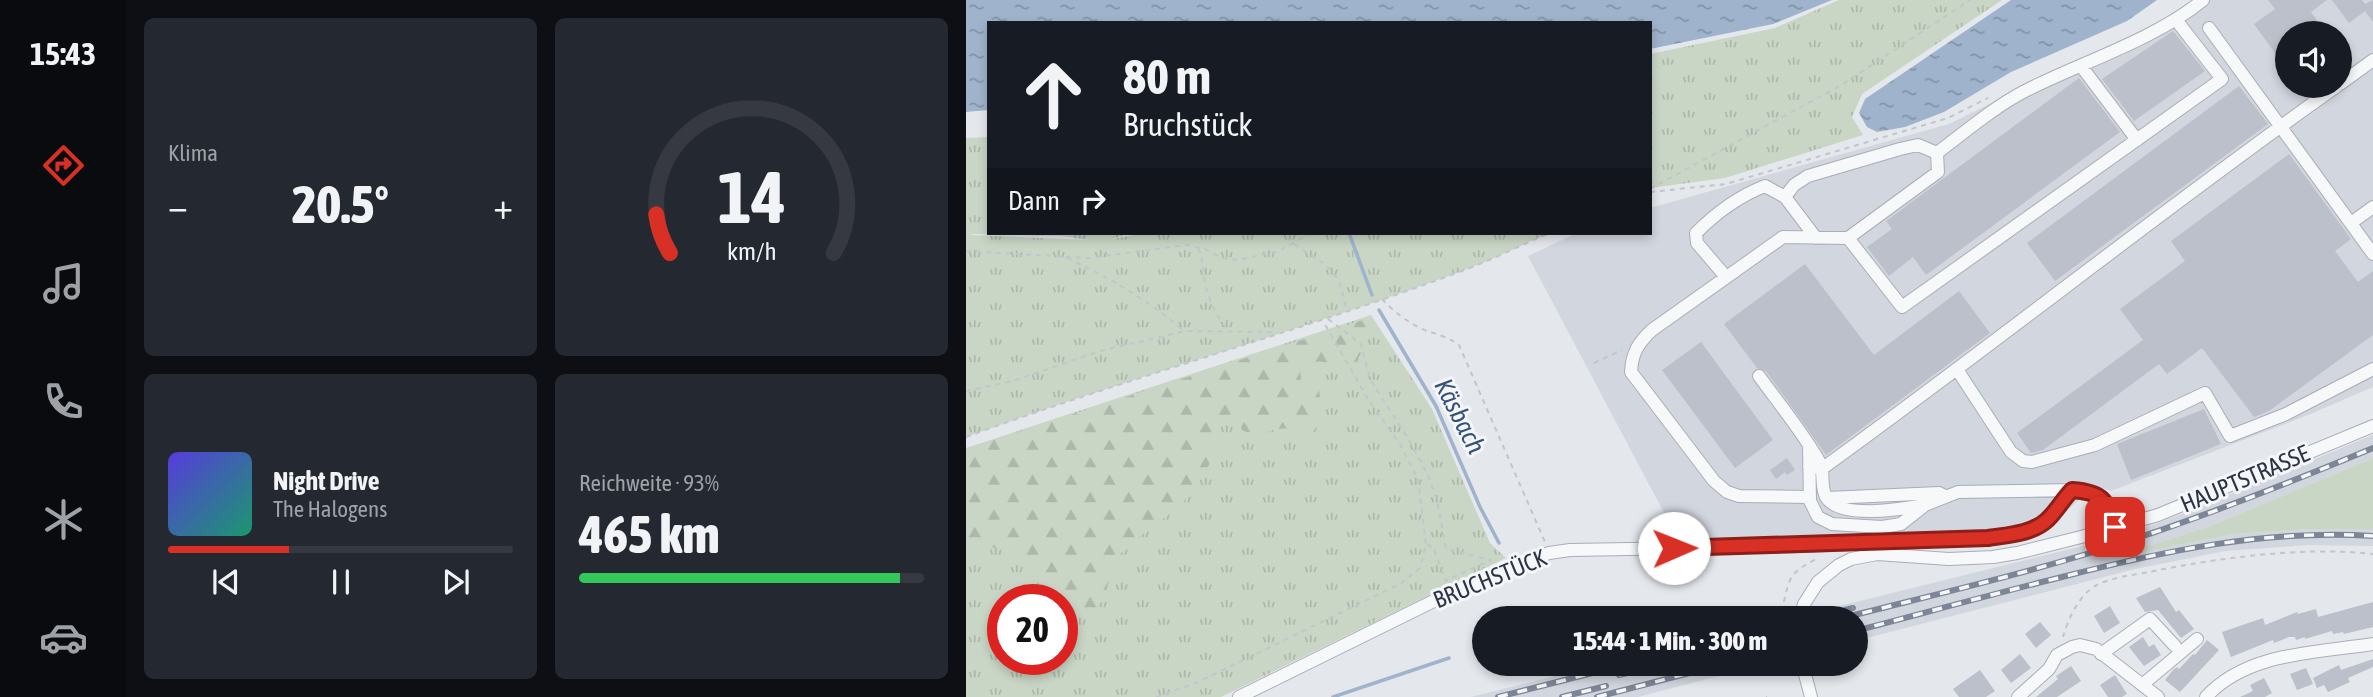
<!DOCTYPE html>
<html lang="de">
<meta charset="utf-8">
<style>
:root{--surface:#171b24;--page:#242831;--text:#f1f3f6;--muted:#9ea1a6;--line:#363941;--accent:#d93025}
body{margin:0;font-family:"Asap Condensed",sans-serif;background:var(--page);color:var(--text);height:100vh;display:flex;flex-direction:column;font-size:26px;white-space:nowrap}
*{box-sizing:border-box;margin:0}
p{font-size:23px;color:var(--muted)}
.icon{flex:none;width:38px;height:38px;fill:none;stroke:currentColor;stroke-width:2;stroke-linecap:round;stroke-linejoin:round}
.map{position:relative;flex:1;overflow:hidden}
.details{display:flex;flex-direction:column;gap:18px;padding:18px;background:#0d0f14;width:840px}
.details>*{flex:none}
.hud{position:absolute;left:21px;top:21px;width:665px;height:214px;border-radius:0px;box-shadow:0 4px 10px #0003;background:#171b24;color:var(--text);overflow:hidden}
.fabs{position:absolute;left:1309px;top:21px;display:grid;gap:14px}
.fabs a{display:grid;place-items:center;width:77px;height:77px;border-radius:50%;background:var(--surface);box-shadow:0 4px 10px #0003;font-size:35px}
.speed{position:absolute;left:21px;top:584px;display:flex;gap:14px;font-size:35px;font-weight:700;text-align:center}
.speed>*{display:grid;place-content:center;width:91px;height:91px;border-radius:50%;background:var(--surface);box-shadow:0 4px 10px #0003;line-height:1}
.speed .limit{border:10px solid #d22;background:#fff;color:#111}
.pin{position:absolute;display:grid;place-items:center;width:60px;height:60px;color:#fff;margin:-30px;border-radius:14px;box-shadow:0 4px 10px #0006}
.me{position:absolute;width:77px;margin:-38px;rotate:89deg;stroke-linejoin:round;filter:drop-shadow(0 0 5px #0008)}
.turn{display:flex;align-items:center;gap:24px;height:147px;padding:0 21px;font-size:32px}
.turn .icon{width:91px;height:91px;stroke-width:2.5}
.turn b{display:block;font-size:49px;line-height:60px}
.then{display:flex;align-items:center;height:66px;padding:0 21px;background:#0003;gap:14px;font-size:26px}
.big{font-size:52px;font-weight:800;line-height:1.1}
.details .widget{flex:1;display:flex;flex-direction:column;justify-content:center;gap:10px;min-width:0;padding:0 24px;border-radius:10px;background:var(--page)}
.details .dial{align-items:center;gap:0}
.dial svg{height:182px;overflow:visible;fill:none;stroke:var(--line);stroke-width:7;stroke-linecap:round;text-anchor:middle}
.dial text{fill:var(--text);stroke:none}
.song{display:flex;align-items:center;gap:21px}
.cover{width:84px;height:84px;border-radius:10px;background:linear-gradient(135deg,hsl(250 70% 55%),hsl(160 70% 35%))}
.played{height:7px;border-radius:4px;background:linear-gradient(90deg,var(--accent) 35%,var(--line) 35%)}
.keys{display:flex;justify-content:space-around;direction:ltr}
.heat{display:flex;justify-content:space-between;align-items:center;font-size:38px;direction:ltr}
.charge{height:10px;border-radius:5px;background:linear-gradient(90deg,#34c759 93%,var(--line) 0)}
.details .tiles{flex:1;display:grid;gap:18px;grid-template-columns:repeat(2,1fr)}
.trip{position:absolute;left:506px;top:606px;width:396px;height:70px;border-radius:35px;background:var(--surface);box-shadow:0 4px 10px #0003;font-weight:800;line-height:70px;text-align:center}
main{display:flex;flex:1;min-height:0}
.menu{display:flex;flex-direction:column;width:126px;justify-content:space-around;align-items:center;background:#090b0e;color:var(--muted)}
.menu .icon{width:49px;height:49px}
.menu .current{color:var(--accent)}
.menu b{font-size:32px;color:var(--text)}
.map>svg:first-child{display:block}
</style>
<main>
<nav class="menu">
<b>15:43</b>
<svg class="icon current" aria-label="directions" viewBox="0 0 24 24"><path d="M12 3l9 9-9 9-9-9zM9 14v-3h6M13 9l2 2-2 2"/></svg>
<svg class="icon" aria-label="music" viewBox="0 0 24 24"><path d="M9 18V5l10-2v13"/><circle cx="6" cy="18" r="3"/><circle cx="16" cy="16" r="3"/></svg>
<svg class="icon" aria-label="phone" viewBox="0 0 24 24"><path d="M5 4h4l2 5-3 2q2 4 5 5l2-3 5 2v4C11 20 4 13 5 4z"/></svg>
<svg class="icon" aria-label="climate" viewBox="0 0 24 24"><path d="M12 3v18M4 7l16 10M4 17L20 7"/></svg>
<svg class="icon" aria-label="car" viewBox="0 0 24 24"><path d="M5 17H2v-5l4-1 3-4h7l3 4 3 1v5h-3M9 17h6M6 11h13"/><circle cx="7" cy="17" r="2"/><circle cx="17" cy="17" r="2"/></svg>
</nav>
<section class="details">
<div class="tiles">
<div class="widget"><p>Klima</p>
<div class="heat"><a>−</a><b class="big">20.5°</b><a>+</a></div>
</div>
<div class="widget dial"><svg viewBox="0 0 100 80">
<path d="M14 69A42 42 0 1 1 86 69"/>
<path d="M14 69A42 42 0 0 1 8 52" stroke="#d93025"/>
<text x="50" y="56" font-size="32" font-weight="700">14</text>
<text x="50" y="72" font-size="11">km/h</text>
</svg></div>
<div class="widget">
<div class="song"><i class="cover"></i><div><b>Night Drive</b><p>The Halogens</p></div></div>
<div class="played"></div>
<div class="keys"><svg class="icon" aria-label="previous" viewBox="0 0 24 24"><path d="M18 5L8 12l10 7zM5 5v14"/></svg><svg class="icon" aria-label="pause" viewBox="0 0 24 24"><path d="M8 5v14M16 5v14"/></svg><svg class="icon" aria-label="next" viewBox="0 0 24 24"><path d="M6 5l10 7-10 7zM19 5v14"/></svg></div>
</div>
<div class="widget"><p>Reichweite · 93%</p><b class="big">465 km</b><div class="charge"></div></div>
</div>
</section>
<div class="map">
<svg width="1407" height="697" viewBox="0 0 1407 697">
<defs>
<pattern id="grass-tufts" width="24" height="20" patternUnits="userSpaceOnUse" patternTransform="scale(1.75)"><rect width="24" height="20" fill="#c9d6c5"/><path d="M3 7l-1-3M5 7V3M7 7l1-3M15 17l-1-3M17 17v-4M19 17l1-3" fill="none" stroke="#adb8ab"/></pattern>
<pattern id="forest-firs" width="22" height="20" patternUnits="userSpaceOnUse" patternTransform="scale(1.75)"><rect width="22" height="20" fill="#c9d6c5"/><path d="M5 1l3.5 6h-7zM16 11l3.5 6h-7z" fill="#adb8ab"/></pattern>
<pattern id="water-ripples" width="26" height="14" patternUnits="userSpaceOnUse" patternTransform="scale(1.75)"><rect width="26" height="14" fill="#9fb4cc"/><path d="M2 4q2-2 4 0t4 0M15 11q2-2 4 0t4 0" fill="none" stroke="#8293a7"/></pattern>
</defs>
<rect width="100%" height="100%" fill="#e4e7ec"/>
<path fill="#d2d6de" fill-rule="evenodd" d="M1226,0H1407V387L1342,415L1145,491L1126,484L1113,500L1072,536L1031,544L984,546L713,541L562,256L611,233H684V208L983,124L1072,80L1175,34ZM1321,33H1374V86H1321Z
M1407,435V458L1245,526L1151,557L1268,534L1342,529H1407V546L1341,545L1259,551L1169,569L889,641V618H825L1157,536L1216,514Z
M641,663H803L672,697H505Z"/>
<path fill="url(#grass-tufts)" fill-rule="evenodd" d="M873,0H1036L896,94L886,117L897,135L759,178L684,188V54L809,28Z
M23,137V233H165L146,239L180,233H584C555,245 526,260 496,271C333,332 164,377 0,437V138ZM5,234L96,236L122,240L6,235Z
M405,315L466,409L524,543L540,558L255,697H0V448ZM37,600H96V660H37Z"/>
<path fill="url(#forest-firs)" d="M403,318C403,339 395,370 370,369C359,358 347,361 334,367L335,380L352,381L354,398L360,400C358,414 354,423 345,434C333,434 332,430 322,429C305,426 295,440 276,430L274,423L266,417L254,416L248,427L244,463L232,484L214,506L170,539L154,554L144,575L139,597L129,610L107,612C89,588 48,545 16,546C11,546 5,547 0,548V449Z"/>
<path fill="#c9d6c5" d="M1407,458V529H1342L1268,534L1143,559L1245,526Z"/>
<path fill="url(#water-ripples)" d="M0,0H866L807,24L684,49V23H23V110L0,112Z
M1045,0H1191L1161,21L1045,72L978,112L939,127L911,132L901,127L893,113L899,99Z"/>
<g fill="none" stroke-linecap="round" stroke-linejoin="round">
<path stroke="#9fb4cc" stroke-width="3.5" d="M383,233L406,295
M413,310L470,406L514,507L533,543
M367,697L483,658"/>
</g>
<path fill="#bbc0ca" d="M1302,0H1361L1345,12L1360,33H1321V70L1288,24L1309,9Z
M1366,0H1396L1399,4L1407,0V22L1399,11L1383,23Z
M1207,31L1239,71L1168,121L1136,79Z
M1374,52L1384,66L1374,73Z
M1113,78L1154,132L960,275L947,257L923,276L901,247L926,229L920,221Z
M1273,86L1302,124L1089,281L1061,243Z
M1333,86H1356L1341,97Z
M1323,154L1385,239L1369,251L1392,282L1407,271V335L1303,411L1288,417L1236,348L1201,374L1193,364L1077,450L1065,453L1051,433L1177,340L1154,309L1219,261L1205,241Z
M839,264L908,355L993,291L1024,333L860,455L800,371L791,368L758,324Z
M735,342L807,440L769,468L696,370Z
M1238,409L1255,444L1165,480L1151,444Z
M821,458L829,470L821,475L819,472L810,479L804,470Z
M1194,587L1210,612L1213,610L1228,629L1215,638L1192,610L1179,612L1170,598Z
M1407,602V627L1378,634L1377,632L1367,634L1366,631L1339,639V637L1330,640L1329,637H1323L1308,643L1307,640L1265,657L1256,632L1297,618L1299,625L1331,612L1332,614L1350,609L1352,617Z
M1144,606L1154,623L1138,633L1128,616Z
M1074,622L1085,635L1070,648L1059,634Z
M1177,637L1183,647L1188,644L1195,655L1178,666L1163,647Z
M1241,640L1253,650L1214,692L1199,680L1207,670L1211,667L1213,669L1227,654L1229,655Z
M1054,654L1065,668L1045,683L1035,670Z
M1407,659V667L1382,678L1384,682L1362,692L1358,685L1351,688L1347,678L1373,665L1375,670Z
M1105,666L1115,681L1091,697H1070L1092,679L1090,676Z
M1340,668L1347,684L1331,690L1324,674Z
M1014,670L1029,691L1020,697H993L987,689Z
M1149,675L1161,694L1156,697H1142L1134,685Z
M1298,678L1306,693L1299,697H1274L1287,691L1284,685Z"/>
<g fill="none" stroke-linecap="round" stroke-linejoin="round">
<defs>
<path id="minor" d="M1243,28L1407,254
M1115,66L1171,140
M1374,84L1407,60
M819,197L828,185L842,176L934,149L952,145L971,153C999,132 1028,107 1059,91C1116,62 1188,40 1237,0
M1385,223L1407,207
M882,238L972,172L971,153
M760,277L731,243L730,233C749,214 773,196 799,186L819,197L850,238
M992,371L1045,452L1057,461L1066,462L1129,445L1239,393L1264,436L1320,414L1407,369
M793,376C812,402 833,428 850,456C861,472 853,484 860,497C873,520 937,509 959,505
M843,445L844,501L852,517L866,524L916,527L935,524L959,505L992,492L1106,490C1136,492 1141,500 1149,527
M843,466L857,468C1030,343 1197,209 1371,86
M844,497L773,496L761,492L748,481L665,372C666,353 672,343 686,330L817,237L882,238L936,307L1256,79L1214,25
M861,498L973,493L979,496
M834,618L838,604L852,582L873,565L885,559L911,554L983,559L1027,557L1051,553L1115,537L1192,515L1407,426
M1135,654L1184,619L1209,646
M836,663L845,697
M1176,685L1231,639
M273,697L484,593L583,553L604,550L839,546L1022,538L1055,532L1073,526L1081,520L1106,490
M1052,697L1083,669L1091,655L1106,647L1114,645L1130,649L1192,697
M1240,697C1281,652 1350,653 1407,644"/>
</defs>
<use href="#minor" stroke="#a9aeb7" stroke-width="14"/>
<path stroke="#c2c5cb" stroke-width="2" stroke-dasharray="5 5" stroke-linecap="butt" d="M684,189L877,84L1004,0
M684,192L760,184L982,118L1022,98
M328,244C362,267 373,267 380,309
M232,248C237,259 237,270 239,283C243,301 250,316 262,330
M0,251L122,258L221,245L239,249L256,258L272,260L313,251L345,233
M101,258C144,278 182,300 218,331
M416,299C426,310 439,320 452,327C466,334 480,335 493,345L579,542
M362,319L395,344L404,379L444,442L461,473L471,500L480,549L525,560L479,581
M628,363L656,350
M0,391L47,381L134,351L219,331L312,332
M0,437C164,377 333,332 496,271C526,260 555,245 584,233
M461,545L467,547L480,582
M807,618C820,608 817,598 823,583C827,570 841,564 852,558
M1097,637C1102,619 1114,593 1131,585C1147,577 1167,575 1183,572C1252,558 1337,546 1407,554
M190,697L230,683L436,583L454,568L460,545L452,479L434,444L403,401L357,321
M800,697H801"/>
<use href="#minor" stroke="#f7f8fa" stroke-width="12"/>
<defs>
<path id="rail" d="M848,618L887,608
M877,618C971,594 1067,572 1159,542C1243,515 1325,482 1407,448
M889,631C958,613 1027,594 1096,577C1198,551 1301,529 1407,536
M752,672L787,663
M653,675L701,663
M532,697L666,663
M596,697L640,686
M631,697L762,663"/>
</defs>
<use href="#rail" stroke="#7d8696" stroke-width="6"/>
<use href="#rail" stroke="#f4f6f9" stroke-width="3.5" stroke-dasharray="10" stroke-linecap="butt"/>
</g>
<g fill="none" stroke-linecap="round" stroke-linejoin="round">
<defs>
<path id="route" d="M708,548L1022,538C1041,535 1066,534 1081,520C1090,512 1097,499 1106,490C1136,492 1141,500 1149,527"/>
</defs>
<use href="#route" stroke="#8d1f18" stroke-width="18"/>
<use href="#route" stroke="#d93025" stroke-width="12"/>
</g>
<g text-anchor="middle" stroke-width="6" stroke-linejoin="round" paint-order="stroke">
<g font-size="24" fill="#2b3445" stroke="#f4f6f9">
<text transform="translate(1279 479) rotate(-23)" y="8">HAUPTSTRASSE</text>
<text transform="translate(524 579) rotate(-22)" y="8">BRUCHSTÜCK</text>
</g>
<g font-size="26" font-style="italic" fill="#34527a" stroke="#f4f6f9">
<text transform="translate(494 416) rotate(63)" y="9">Käsbach</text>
</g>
</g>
</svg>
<div class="fabs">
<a><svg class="icon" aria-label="sound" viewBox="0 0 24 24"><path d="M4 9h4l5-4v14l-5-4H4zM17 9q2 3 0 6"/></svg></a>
</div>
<div class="speed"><div class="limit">20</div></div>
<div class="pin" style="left:1149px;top:527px;background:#d93025"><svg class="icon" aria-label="arrive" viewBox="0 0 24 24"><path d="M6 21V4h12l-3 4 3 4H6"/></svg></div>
<svg class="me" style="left:708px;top:548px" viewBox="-20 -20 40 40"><circle r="19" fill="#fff"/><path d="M0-13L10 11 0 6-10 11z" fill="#d93025"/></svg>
<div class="trip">15:44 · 1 Min. · 300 m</div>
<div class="hud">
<div class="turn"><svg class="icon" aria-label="ahead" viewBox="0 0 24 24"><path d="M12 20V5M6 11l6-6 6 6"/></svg><div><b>80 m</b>Bruchstück</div></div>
<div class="then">Dann<svg class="icon" aria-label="right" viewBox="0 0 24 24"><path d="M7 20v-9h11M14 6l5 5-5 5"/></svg></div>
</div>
</div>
</main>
